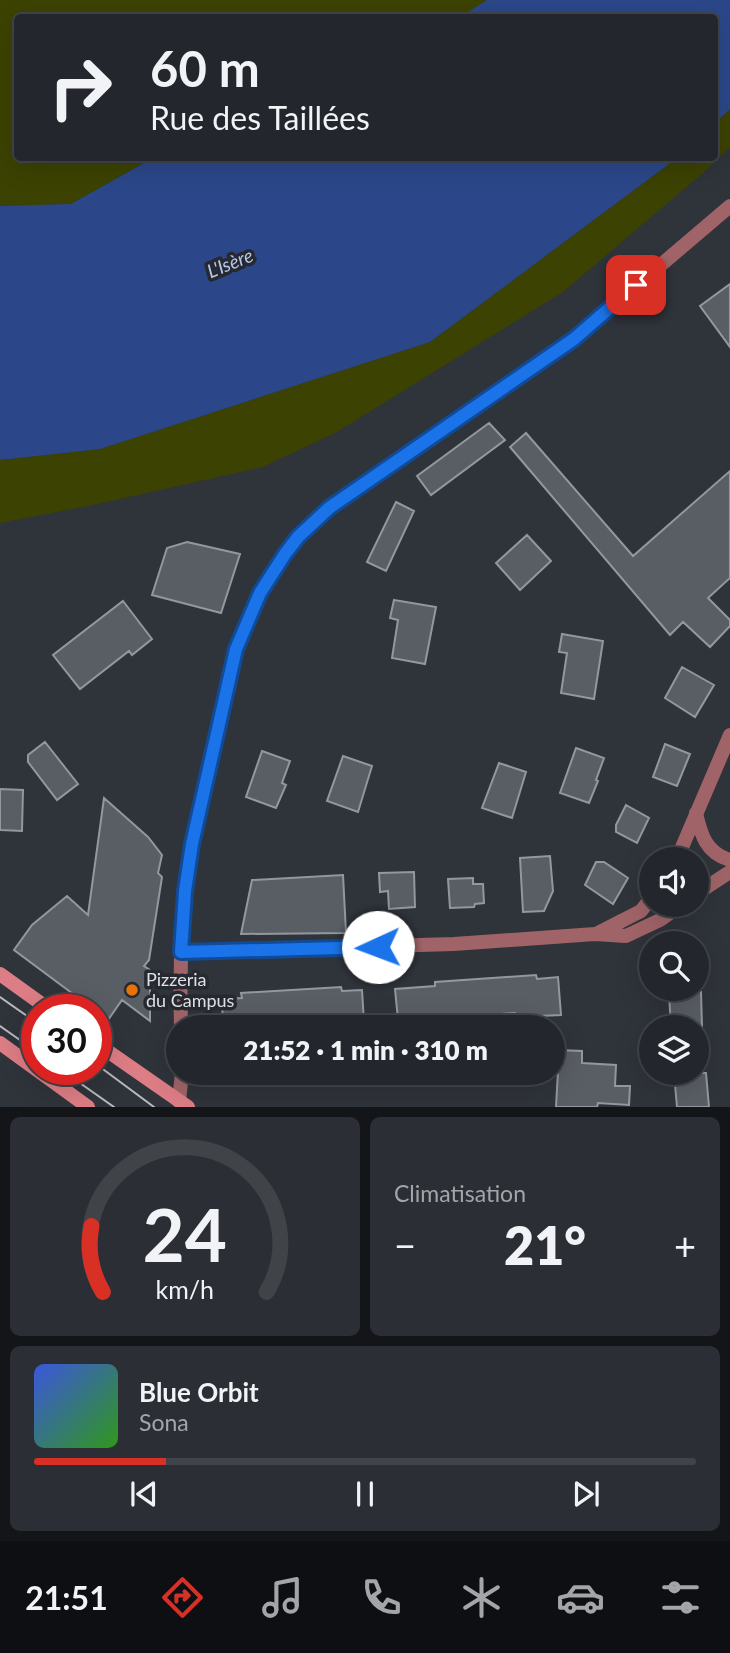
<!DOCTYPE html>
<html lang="fr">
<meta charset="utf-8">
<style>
:root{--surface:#23262c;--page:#2b2e34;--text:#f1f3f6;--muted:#a3a5a9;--line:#404348;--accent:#d93025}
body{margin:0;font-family:Lato,sans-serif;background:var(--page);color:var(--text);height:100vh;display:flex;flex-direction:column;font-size:26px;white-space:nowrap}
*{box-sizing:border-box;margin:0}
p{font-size:23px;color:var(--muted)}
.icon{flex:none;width:38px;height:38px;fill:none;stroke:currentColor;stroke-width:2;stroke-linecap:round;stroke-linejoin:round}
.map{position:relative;height:1107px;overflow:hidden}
.sheet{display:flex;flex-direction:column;gap:10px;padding:10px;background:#131518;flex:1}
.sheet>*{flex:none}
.guide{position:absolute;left:14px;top:14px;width:704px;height:147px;border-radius:7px;box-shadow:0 7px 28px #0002,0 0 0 2px var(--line);background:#23262c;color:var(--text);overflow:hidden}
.fabs{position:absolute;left:639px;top:847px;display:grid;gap:14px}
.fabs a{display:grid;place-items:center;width:70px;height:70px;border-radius:50%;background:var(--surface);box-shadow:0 7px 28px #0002,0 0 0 2px var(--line);font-size:35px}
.speed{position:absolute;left:21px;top:994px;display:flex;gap:14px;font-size:35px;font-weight:700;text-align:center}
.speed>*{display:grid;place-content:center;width:91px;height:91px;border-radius:50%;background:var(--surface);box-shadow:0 7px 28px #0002,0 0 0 2px var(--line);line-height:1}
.speed .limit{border:10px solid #d22;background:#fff;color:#111}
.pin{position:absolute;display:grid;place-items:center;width:60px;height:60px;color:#fff;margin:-30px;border-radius:14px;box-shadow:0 4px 10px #0006}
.me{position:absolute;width:77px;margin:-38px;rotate:268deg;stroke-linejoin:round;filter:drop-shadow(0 0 5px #0008)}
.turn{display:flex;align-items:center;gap:24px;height:147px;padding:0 21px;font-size:32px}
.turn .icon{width:91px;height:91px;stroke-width:2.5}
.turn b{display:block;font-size:49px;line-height:60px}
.big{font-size:52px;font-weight:800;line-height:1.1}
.sheet .card{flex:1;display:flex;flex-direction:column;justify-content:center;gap:10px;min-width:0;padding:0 24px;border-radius:10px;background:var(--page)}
.sheet .dial{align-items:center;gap:0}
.dial svg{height:182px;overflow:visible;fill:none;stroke:var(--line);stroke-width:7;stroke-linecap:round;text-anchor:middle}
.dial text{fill:var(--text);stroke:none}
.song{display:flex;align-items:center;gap:21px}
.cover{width:84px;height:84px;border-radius:10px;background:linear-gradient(135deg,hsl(230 70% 55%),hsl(110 70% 35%))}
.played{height:7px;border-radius:4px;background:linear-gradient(90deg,var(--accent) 20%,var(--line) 20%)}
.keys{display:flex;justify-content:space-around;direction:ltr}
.heat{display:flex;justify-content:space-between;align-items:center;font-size:38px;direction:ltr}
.sheet .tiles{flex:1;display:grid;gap:10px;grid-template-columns:1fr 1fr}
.card:last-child{grid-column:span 2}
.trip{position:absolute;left:166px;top:1015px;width:399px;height:70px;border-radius:35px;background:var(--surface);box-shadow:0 7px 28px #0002,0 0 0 2px var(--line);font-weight:800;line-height:70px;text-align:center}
.tab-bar{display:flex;height:112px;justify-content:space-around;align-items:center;background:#0e0f12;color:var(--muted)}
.tab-bar .icon{width:49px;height:49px}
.tab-bar .current{color:var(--accent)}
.tab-bar b{font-size:32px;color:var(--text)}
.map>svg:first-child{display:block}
</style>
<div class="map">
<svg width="730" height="1107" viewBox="0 0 730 1107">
<rect width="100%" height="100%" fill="#2f333a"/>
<path fill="#3b4202" d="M0,0H487L460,18H18V158H153L71,204L0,206Z
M730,109V147L703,173L563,292L337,432L263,467L98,504L0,523V460L100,449L430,342L677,158H714V124Z"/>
<path fill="#2b4789" d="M487,0H730V109L714,124V18L460,17Z
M153,158H677L430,342L100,449L0,460V206L71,204Z"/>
<path fill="#595d64" stroke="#9397a0" stroke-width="2" d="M730,284V347L700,306Z
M489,423L505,440L431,495L417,476Z
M526,433L633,556L730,471V578L708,598L730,620V626L710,647L683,622L670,635L510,447Z
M396,502L414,511L386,571L367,562Z
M527,535L551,561L520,590L496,563Z
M187,542L240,554L221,613L152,595L167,548Z
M394,600L436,607L425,664L392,658L398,620L390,618Z
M123,601L152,639L132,655L129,651L80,689L53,655Z
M562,634L603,641L594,699L561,693L567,653L559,652Z
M682,667L714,685L695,717L665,698Z
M45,742L78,784L57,800L28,762V755Z
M665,744L690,754L677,786L653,777Z
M576,748L604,758L596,780L598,781L589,803L560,793Z
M262,751L290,761L282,783L286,785L276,808L246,797Z
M343,756L372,766L358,812L327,801Z
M499,763L526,772L512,818L482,808Z
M0,789L23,790L22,831L0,830Z
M104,798L148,837L162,855L158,873L162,877L149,960L144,966L150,970V1021L122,1000L108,1020L14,950L32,925L67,896L88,915Z
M626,805L649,818L637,843L616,832V825Z
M550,856L553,891L544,911L523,912L520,858Z
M596,862H604L628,878L613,904L585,885Z
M414,872L415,907L389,909L388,891L380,892L379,873Z
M343,875L346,933L241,934L252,880Z
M473,878V884H483L484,903L475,904L474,907L450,908L448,879Z
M536,975L537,979L558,977L561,1015L515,1017V1013L488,1015L462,1017V1020L438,1022V1018L398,1020L395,989L435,986V982Z
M341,987L342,991L362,990L364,1022L344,1024L343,1027H223L222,999L242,998L241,993Z
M671,989H696V992H701L702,1027H671L669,994H671Z
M558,1050L582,1051V1063L616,1065L615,1086H630L629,1105L598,1103L597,1107H556L558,1071L553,1072V1053H557Z
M674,1073H706L709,1107H677Z"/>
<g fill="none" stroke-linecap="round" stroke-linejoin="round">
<path stroke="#a06468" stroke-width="14" d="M696,813C701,835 706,853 730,860
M677,859L730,735
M696,894L730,872
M596,934L641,911L651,898
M181,952L454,944L595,934L626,936L660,920L681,905"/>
<path stroke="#a06468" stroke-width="14" d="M181,1027C180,981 180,934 186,889C192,839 204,791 215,742C226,691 236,641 259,594C276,561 301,533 329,507L574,339L730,206
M179,1101L182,1073"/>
<path stroke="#dd7d85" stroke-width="14" d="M0,974L50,1010
M0,1043L88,1107
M96,1043L188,1107"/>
<path stroke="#b7babe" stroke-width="2" d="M0,997L37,1023
M0,1026L37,1052
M96,1064L154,1107
M60,1069L114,1107"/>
</g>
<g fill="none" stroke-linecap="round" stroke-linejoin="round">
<defs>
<path id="route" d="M378,947L181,952L185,891L192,844L236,649L260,593L285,554L298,537L329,508L574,339L636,285"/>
</defs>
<use href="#route" stroke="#114b97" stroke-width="18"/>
<use href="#route" stroke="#1a73e8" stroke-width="12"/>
</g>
<circle fill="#e8710a" stroke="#262930" stroke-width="2.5" cx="132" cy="990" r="7"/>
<g text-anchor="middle" stroke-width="7" stroke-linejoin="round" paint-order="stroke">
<g font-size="18" fill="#dee0e4" stroke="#262930" text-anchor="start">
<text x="146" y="986">Pizzeria<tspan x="146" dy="21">du Campus</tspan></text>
</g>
<g font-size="19" font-style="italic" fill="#b5c8ee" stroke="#262930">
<text transform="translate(230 263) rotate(-22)" y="7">L'Isère</text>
</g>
</g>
</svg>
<div class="fabs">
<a><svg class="icon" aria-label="sound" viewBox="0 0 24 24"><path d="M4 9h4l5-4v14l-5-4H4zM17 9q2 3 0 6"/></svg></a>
<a><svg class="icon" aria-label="search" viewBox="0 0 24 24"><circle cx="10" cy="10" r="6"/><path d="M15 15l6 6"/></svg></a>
<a><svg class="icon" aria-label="layers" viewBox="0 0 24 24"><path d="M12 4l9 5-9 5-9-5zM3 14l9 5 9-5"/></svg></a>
</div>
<div class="speed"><div class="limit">30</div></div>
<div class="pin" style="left:636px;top:285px;background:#d93025"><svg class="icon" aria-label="arrive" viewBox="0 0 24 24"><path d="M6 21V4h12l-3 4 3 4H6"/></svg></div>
<svg class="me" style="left:378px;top:947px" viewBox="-20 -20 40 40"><circle r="19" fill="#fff"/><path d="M0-13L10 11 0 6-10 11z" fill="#1a73e8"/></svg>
<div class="trip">21:52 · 1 min · 310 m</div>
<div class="guide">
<div class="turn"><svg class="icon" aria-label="right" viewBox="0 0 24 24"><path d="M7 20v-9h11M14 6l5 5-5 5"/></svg><div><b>60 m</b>Rue des Taillées</div></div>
</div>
</div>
<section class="sheet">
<div class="tiles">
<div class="card dial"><svg viewBox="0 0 100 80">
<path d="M14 69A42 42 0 1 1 86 69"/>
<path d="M14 69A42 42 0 0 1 9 40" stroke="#d93025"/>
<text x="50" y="56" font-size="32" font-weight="700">24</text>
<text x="50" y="72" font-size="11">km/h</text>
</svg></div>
<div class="card"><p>Climatisation</p>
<div class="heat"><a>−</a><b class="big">21°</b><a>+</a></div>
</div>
<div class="card">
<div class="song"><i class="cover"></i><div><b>Blue Orbit</b><p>Sona</p></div></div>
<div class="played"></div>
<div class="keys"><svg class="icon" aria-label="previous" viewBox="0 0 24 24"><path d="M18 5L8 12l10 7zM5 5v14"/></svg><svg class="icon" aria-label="pause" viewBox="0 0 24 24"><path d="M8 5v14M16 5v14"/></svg><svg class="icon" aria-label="next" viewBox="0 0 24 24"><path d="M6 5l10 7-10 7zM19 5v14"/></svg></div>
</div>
</div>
</section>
<nav class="tab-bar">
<b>21:51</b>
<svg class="icon current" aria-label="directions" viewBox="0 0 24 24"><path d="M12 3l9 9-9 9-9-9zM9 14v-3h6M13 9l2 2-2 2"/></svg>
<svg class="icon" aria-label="music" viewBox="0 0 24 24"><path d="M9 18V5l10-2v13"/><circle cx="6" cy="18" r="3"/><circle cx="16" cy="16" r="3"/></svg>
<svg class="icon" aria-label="phone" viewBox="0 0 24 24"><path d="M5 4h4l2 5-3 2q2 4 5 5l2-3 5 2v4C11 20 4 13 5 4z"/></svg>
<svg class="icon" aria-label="climate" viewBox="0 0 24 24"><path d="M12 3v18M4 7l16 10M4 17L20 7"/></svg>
<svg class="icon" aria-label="car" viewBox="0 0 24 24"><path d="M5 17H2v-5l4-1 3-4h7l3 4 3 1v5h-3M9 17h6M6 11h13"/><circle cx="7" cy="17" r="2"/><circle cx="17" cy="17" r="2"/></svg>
<svg class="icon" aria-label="filters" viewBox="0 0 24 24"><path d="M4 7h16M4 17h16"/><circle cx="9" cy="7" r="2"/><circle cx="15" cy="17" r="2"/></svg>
</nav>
